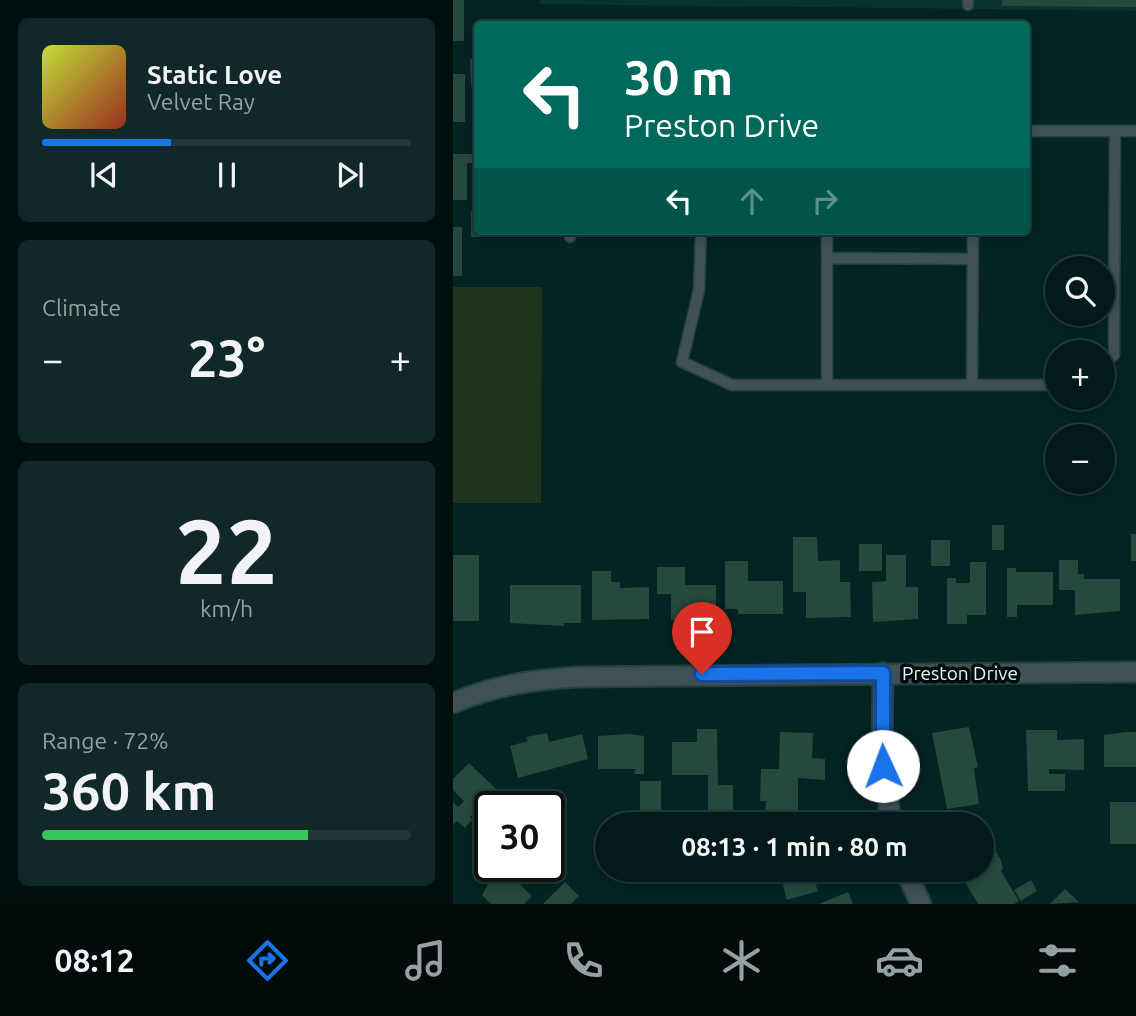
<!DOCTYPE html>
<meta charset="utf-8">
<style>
:root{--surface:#021b1a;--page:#102827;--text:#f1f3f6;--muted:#96a1a2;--line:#233939;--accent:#1a73e8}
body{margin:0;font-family:Ubuntu,sans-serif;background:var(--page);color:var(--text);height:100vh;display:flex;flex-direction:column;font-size:26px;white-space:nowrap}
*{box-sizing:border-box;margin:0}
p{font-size:23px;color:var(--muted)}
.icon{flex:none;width:38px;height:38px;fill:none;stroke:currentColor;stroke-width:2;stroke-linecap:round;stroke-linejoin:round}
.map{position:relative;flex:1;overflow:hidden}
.details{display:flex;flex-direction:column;gap:18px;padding:18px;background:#010f0e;width:453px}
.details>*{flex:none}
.top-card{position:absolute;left:21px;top:21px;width:556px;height:214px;border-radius:7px;box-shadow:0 4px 10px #0003,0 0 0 2px var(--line);background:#00695c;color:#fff;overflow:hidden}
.tools{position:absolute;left:592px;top:256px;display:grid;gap:14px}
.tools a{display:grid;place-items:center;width:70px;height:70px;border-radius:50%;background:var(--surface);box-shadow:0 4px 10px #0003,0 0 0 2px var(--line);font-size:35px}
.speed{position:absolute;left:21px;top:791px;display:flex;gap:14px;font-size:35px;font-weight:700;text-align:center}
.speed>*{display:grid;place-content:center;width:91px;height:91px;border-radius:50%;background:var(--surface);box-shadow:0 4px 10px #0003,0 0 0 2px var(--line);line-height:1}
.speed .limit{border:4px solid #111;border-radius:10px;background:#fff;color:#111}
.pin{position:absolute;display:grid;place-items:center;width:60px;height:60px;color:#fff;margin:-72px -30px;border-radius:50% 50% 50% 0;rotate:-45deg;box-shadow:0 0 7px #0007}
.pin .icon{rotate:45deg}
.me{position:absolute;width:77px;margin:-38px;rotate:358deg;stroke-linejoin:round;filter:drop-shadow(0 0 5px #0008)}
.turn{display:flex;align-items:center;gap:24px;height:147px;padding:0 35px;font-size:32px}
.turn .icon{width:91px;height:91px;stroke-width:2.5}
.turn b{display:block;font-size:49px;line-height:60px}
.lanes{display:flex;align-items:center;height:66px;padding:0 35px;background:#0003;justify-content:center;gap:35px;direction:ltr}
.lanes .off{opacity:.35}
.big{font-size:52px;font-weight:600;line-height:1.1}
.details .widget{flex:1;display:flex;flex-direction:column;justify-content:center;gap:10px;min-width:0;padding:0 24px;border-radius:10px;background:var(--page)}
.details .dial{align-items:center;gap:0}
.dial b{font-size:91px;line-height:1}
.song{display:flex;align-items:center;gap:21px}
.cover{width:84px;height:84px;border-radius:10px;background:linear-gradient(135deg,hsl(70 70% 55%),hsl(10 70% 35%))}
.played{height:7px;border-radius:4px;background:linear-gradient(90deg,var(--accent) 35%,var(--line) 35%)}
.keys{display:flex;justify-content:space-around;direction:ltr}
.heat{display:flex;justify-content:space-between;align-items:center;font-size:38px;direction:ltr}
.charge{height:10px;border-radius:5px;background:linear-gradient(90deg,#34c759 72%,var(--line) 0)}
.trip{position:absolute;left:142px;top:812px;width:399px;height:70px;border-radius:35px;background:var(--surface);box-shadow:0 4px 10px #0003,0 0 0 2px var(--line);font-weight:600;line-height:70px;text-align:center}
.menu{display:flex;height:112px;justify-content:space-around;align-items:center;background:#010b0a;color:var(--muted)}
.menu .icon{width:49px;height:49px}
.menu .selected{color:var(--accent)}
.menu b{font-size:32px;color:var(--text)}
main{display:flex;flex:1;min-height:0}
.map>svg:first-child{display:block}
</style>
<main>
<section class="details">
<div class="widget">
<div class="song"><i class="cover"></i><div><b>Static Love</b><p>Velvet Ray</p></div></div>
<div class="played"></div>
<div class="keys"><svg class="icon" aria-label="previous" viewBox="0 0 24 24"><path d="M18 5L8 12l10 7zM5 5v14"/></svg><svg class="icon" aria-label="pause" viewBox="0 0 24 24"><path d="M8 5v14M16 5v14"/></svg><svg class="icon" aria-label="next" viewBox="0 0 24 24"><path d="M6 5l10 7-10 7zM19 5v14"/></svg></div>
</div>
<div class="widget"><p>Climate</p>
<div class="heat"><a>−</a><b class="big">23°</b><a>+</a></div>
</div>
<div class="widget dial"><b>22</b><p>km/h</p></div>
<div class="widget"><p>Range · 72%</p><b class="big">360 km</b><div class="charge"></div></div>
</section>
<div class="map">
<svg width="683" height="904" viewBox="0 0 683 904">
<rect width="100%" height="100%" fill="#032423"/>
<path fill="#093231" d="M87,0H683V11L87,4Z"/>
<path fill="#1d351d" d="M0,287H89L88,503H0Z"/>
<path fill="#25493c" d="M0,0H11V41H0Z
M549,0H683V7L549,6Z
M17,59H24V87H18Z
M0,74H12V122H0Z
M0,154H24V163H14V200H0Z
M18,211H24V231H43V237H18Z
M0,227H9V276H0Z
M539,525H551V550H539Z
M678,534H683V561H678Z
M340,537H364L365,561L387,560V582H397L398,617L353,618V592H340Z
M478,540H497V566H478Z
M406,544H429V571H406Z
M0,555H26V621H0Z
M433,555H453V587H465V619L420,622L419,582L433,581Z
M606,560H625V574H631V579H667V611L622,615V590H606Z
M272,561H295V581H330V614H285V609H272Z
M517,562H533V615H514V624H494V578H503V583H517Z
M204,567H232V585H263V618L218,620V594H204Z
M554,568H563V572H600V605H564V617H554Z
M139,571H158V582H167V588L196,587V619L139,620Z
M57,585H128V623H111V626L57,623Z
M516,727L525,767L521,768L526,804L494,809L479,733Z
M244,729H264L265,785H280V811H255V775H219V742H244Z
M573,730H604V740L631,739V770L596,769V774H612V791H575Z
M327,732L360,733L359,758L372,759V780L345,778V814H312L313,801H307L308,769H326Z
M673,732H683V767H651V735Z
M94,733L96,742L129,734L135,759L65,778L57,746L75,741L73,737Z
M177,734L191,736V774H181L182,769H145V736Z
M16,763L44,790L17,817L19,820L12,828L4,821L0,825V802L5,807L11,801L0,790V779Z
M187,781H208V813H187Z
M657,802H683V844H657Z
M532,832L548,860L550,869L548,871L566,901L561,904H525L511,880L519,875L516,870H528V834Z
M37,860V866H56L61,871L57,875L79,896L71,904H38L29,895L36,883L25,872Z
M326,870H376V871L364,874L366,879L361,880L365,891L334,900Z
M578,880L584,891L568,901L561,890Z
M112,882L126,896L118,904H90Z
M612,889L626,902L597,904Z
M395,892L400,904H366Z"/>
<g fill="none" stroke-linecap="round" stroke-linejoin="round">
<defs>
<path id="service" d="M515,5V0
M574,131H683
M117,231V237
M248,231L246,290L229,362L279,385H604
M374,258L520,259
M649,365L661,355L662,131
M374,385V231
M519,385L520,231"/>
<path id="minor" d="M430,673L429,749L438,824
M0,703C43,685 78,680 124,677L683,672
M452,870L468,904"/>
</defs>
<use href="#service" stroke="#224241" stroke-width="13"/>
<use href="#minor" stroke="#224241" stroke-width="23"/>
<use href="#service" stroke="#405055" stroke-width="10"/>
<use href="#minor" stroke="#405055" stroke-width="19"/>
</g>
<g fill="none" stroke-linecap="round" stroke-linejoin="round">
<defs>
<path id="route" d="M249,674L430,673V766"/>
</defs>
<use href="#route" stroke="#114b97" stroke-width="18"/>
<use href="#route" stroke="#1a73e8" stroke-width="12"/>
</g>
<g text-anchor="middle" stroke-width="7" stroke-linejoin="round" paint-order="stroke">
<g font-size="19" fill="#e2f8f7" stroke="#000b0b">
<text x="507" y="680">Preston Drive</text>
</g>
</g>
</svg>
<div class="tools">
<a><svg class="icon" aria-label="search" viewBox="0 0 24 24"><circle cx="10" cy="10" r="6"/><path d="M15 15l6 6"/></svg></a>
<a>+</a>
<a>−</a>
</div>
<div class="speed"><div class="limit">30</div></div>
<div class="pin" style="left:249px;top:674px;background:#d93025"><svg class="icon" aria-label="arrive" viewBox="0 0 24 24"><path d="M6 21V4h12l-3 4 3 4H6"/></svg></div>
<svg class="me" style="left:430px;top:766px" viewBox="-20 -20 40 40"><circle r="19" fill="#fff"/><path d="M0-13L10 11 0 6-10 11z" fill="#1a73e8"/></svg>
<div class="trip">08:13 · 1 min · 80 m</div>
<div class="top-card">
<div class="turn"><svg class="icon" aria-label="left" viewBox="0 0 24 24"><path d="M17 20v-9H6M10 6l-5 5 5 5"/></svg><div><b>30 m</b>Preston Drive</div></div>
<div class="lanes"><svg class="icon" aria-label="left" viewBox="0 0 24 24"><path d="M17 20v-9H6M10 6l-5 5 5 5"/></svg><svg class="icon off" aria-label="ahead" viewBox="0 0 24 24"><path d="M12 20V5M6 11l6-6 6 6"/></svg><svg class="icon off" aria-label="right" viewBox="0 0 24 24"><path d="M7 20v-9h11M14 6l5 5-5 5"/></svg></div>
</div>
</div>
</main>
<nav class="menu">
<b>08:12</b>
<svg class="icon selected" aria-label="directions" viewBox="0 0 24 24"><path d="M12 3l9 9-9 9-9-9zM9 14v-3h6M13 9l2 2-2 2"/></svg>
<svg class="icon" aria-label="music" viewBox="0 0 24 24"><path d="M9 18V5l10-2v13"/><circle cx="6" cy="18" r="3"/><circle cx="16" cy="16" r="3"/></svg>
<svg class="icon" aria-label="phone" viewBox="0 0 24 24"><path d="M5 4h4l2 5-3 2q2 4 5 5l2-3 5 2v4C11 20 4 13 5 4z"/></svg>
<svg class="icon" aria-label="climate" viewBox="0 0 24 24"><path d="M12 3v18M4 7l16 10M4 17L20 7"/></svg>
<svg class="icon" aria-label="car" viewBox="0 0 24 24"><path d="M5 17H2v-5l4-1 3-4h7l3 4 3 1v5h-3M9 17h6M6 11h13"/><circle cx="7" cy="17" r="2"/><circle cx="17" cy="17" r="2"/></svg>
<svg class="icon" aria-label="filters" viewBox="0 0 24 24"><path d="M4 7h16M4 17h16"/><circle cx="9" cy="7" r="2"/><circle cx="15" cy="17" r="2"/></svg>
</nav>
